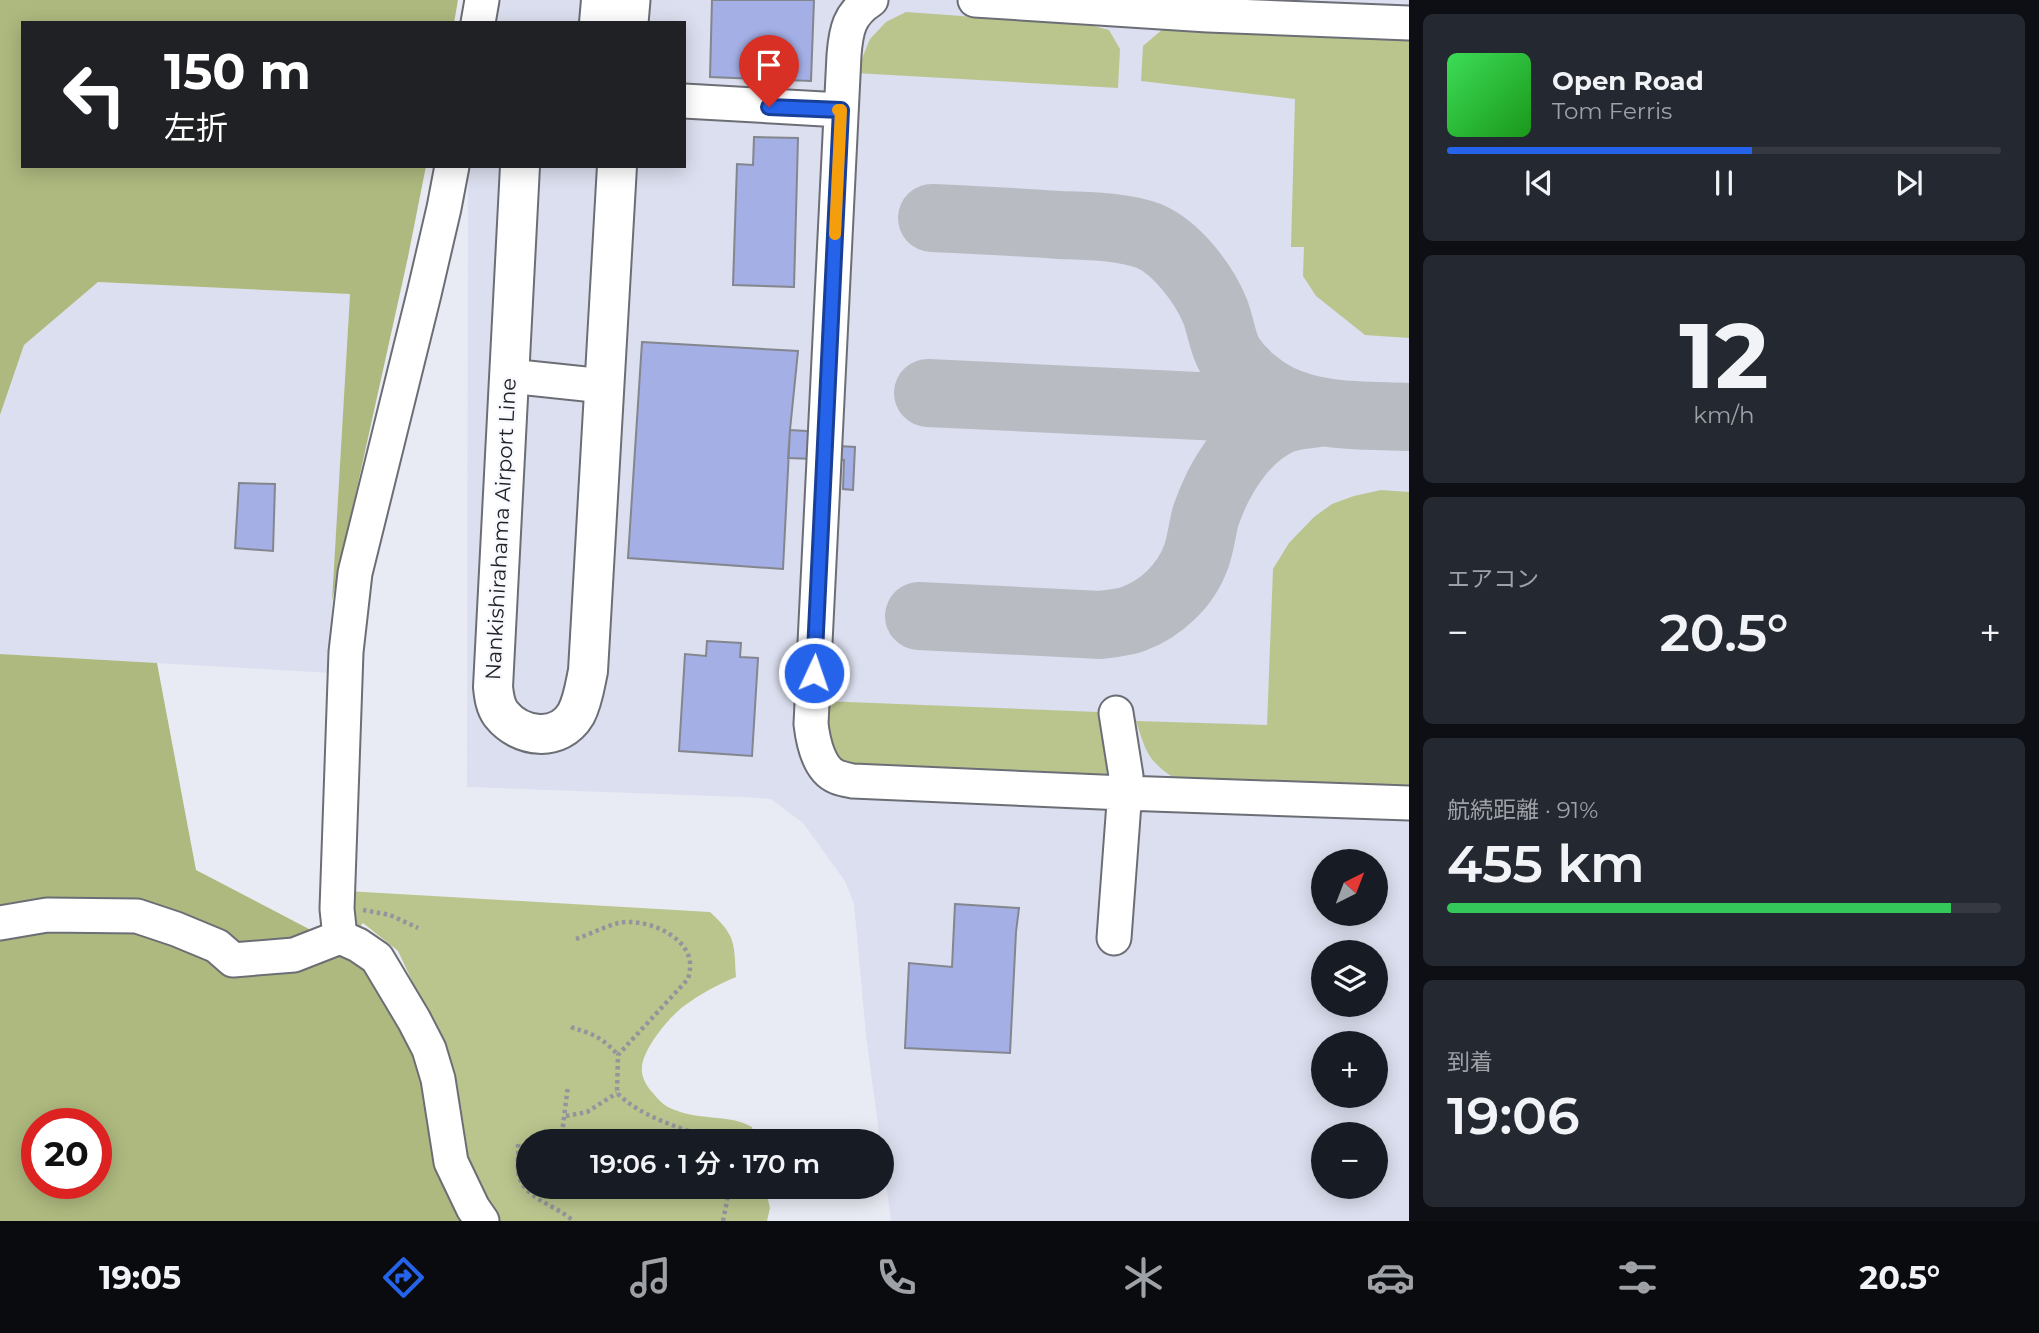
<!DOCTYPE html>
<html lang="ja">
<meta charset="utf-8">
<style>
:root{--surface:#171b24;--page:#242831;--text:#f1f3f6;--muted:#9ea1a6;--line:#363941;--accent:#2563eb}
body{margin:0;font-family:Montserrat,"Noto Sans JP",sans-serif;background:var(--page);color:var(--text);height:100vh;display:flex;flex-direction:column;font-size:26px;white-space:nowrap}
*{box-sizing:border-box;margin:0}
p{font-size:23px;color:var(--muted)}
.icon{flex:none;width:38px;height:38px;fill:none;stroke:currentColor;stroke-width:2;stroke-linecap:round;stroke-linejoin:round}
.map{position:relative;flex:1;overflow:hidden}
.side{display:flex;flex-direction:column;gap:14px;padding:14px;background:#0d0f14;width:630px}
.side>*{flex:none}
.top-card{position:absolute;left:21px;top:21px;width:665px;height:147px;border-radius:0px;box-shadow:0 4px 18px #0003;background:#202124;color:#fff;overflow:hidden}
.needle{width:46px;rotate:42deg}
.fabs{position:absolute;left:1311px;top:849px;display:grid;gap:14px}
.fabs a{display:grid;place-items:center;width:77px;height:77px;border-radius:50%;background:var(--surface);box-shadow:0 4px 18px #0003;font-size:35px}
.speed{position:absolute;left:21px;top:1108px;display:flex;gap:14px;font-size:35px;font-weight:700;text-align:center}
.speed>*{display:grid;place-content:center;width:91px;height:91px;border-radius:50%;background:var(--surface);box-shadow:0 4px 18px #0003;line-height:1}
.speed .limit{border:10px solid #d22;background:#fff;color:#111}
.pin{position:absolute;display:grid;place-items:center;width:60px;height:60px;color:#fff;margin:-72px -30px;border-radius:50% 50% 50% 0;rotate:-45deg;box-shadow:0 0 7px #0007}
.pin .icon{rotate:45deg}
.me{position:absolute;width:77px;margin:-38px;rotate:3deg;stroke-linejoin:round;filter:drop-shadow(0 0 5px #0008)}
.turn{display:flex;align-items:center;gap:24px;height:147px;padding:0 28px;font-size:32px}
.turn .icon{width:91px;height:91px;stroke-width:2.5}
.turn b{display:block;font-size:49px;line-height:60px}
.big{font-size:52px;font-weight:600;line-height:1.1}
.side .widget{flex:1;display:flex;flex-direction:column;justify-content:center;gap:10px;min-width:0;padding:0 24px;border-radius:10px;background:var(--page)}
.side .dial{align-items:center;gap:0}
.dial b{font-size:91px;line-height:1}
.song{display:flex;align-items:center;gap:21px}
.cover{width:84px;height:84px;border-radius:10px;background:linear-gradient(135deg,hsl(130 70% 55%),hsl(120 70% 35%))}
.played{height:7px;border-radius:4px;background:linear-gradient(90deg,var(--accent) 55%,var(--line) 55%)}
.keys{display:flex;justify-content:space-around;direction:ltr}
.heat{display:flex;justify-content:space-between;align-items:center;font-size:38px;direction:ltr}
.charge{height:10px;border-radius:5px;background:linear-gradient(90deg,#34c759 91%,var(--line) 0)}
.trip{position:absolute;left:516px;top:1129px;width:378px;height:70px;border-radius:35px;background:var(--surface);box-shadow:0 4px 18px #0003;font-weight:600;line-height:70px;text-align:center}
.menu{display:flex;height:112px;justify-content:space-around;align-items:center;background:#090b0e;color:var(--muted)}
.menu .icon{width:49px;height:49px}
.menu .on{color:var(--accent)}
.menu b{font-size:32px;color:var(--text)}
main{display:flex;flex:1;min-height:0}
.map>svg:first-child{display:block}
</style>
<main>
<div class="map">
<svg width="1409" height="1221" viewBox="0 0 1409 1221">
<rect width="100%" height="100%" fill="#e9ebf4"/>
<path fill="#dbdfef" fill-rule="evenodd" d="M495,0H1409V1221H891L882,1155V1141H880L866,1035L854,904L845,881L803,823L771,799L742,797L467,787L468,166H684V23H491ZM1323,861H1376V914H1323ZM1323,952H1376V1004H1323ZM1323,1043H1376V1096H1323ZM1323,1134H1376V1186H1323Z
M98,282L350,294L331,621V673L0,654V415L24,345Z"/>
<path fill="#bac58e" d="M906,12L1090,25L1109,30L1120,49L1118,88L856,73L870,39L886,22Z
M1163,29L1409,38V338L1365,335L1316,296L1303,276L1304,247H1291L1295,99L1141,81L1143,46Z
M1381,490L1409,492V794L1174,778C1147,760 1146,751 1136,721L1267,725L1273,569L1289,543L1314,517L1332,504L1354,496Z
M823,701L1098,712L1108,756L1106,779L843,765L833,756Z
M347,891L710,912C736,936 734,942 736,977C717,985 700,994 684,1006C669,1017 642,1050 642,1068C641,1077 647,1087 653,1093C657,1098 662,1104 668,1107C697,1122 728,1113 752,1127L755,1141H528V1186L765,1187L770,1208L767,1221H495L473,1186L433,1026L398,951L363,923L359,928H351Z"/>
<path fill="#aeb97f" fill-rule="evenodd" d="M0,0H458L454,23H23V166H426L408,257L332,601L350,294L98,282L24,345L0,415Z
M0,654L157,663L196,870L309,929L327,948L378,976L419,1055L468,1221H0ZM37,1124H96V1183H37Z"/>
<g fill="none" stroke-linecap="round" stroke-linejoin="round">
<path stroke="#b9bbc2" stroke-width="68" d="M932,218C975,220 1017,222 1060,225C1088,226 1122,226 1149,236C1177,248 1204,284 1215,311C1221,326 1222,342 1230,356C1241,373 1260,389 1278,398C1318,418 1366,415 1409,417
M928,393L1303,411
M919,616L1101,625C1111,623 1123,623 1133,619C1161,609 1186,585 1196,557C1201,544 1202,529 1206,515C1219,478 1243,437 1281,420C1293,415 1310,415 1323,412"/>
</g>
<path fill="#a4afe5" stroke="#84868e" stroke-width="2" d="M712,0H814L811,81L710,77Z
M754,137L798,138L794,287L733,285L737,164L753,165Z
M642,342L798,351L790,430L783,569L628,558Z
M790,430L839,433V446L855,447L853,490L843,489L844,460L788,458Z
M239,483L275,484L273,551L235,548Z
M707,641L741,643L740,657L758,658L752,756L679,751L685,654L706,656Z
M955,904L1019,908L1016,932L1010,1053L905,1048L909,963L952,967Z"/>
<g fill="none" stroke-linecap="round" stroke-linejoin="round">
<defs>
<path id="minor" d="M871,0C849,14 846,30 844,55L811,724C813,741 819,770 837,777C842,779 848,780 853,781L1124,793L1409,803
M975,0L1208,15L1409,23
M478,23L482,0
M631,23L633,0
M684,101L841,110
M509,376L604,386
M0,923L47,915L137,916L176,929L217,946L233,960L294,955L340,937L358,945L377,958L414,1020L429,1049L438,1079L451,1162L473,1208L482,1221
M340,937L337,909L346,652L355,573L424,294L444,208L452,166
M1114,938L1126,776L1116,713"/>
<path id="major" d="M599,23L601,0
M520,166L493,687C494,696 495,706 501,714C520,738 559,743 576,714C583,701 585,685 588,671L617,166"/>
</defs>
<use href="#minor" stroke="#6c6e75" stroke-width="37"/>
<use href="#major" stroke="#6c6e75" stroke-width="42"/>
<path stroke="#94959c" stroke-width="4.5" stroke-dasharray="3.5 3.5" stroke-linecap="butt" d="M363,910L390,915L418,928
M576,939C590,934 604,927 618,923C642,918 681,932 689,957C691,964 690,972 688,979L618,1055L617,1093C643,1119 685,1129 718,1141
M571,1027C577,1030 582,1030 588,1033C600,1037 610,1046 618,1055
M566,1116L587,1112L617,1093
M561,1141L568,1086
M518,1144C519,1153 517,1162 518,1171C521,1199 556,1204 573,1221
M723,1221L730,1186"/>
<use href="#minor" stroke="#fff" stroke-width="33"/>
<use href="#major" stroke="#fff" stroke-width="38"/>
</g>
<g fill="none" stroke-linecap="round" stroke-linejoin="round">
<defs>
<path id="route" d="M769,107L841,110L814,673"/>
</defs>
<use href="#route" stroke="#184099" stroke-width="18"/>
<use href="#route" stroke="#2563eb" stroke-width="12"/>
<path stroke="#f59e0b" stroke-width="12" d="M835,234L841,110H838"/>
</g>
<g text-anchor="middle" stroke-width="5" stroke-linejoin="round" paint-order="stroke">
<g font-size="21" fill="#212225" stroke="#f7f9fe">
<text transform="translate(501 529) rotate(-87)" y="7">Nankishirahama Airport Line</text>
</g>
</g>
</svg>
<div class="fabs">
<a><svg class="needle" viewBox="-14 -14 28 28"><path d="M0-13l5 13h-10z" fill="#e53935"/><path d="M0 13l5-13h-10z" fill="#9ea1a6"/></svg></a>
<a><svg class="icon" aria-label="layers" viewBox="0 0 24 24"><path d="M12 4l9 5-9 5-9-5zM3 14l9 5 9-5"/></svg></a>
<a>+</a>
<a>−</a>
</div>
<div class="speed"><div class="limit">20</div></div>
<div class="pin" style="left:769px;top:107px;background:#d93025"><svg class="icon" aria-label="arrive" viewBox="0 0 24 24"><path d="M6 21V4h12l-3 4 3 4H6"/></svg></div>
<svg class="me" style="left:814px;top:673px" viewBox="-20 -20 40 40"><circle r="17" fill="#2563eb" stroke="#fff" stroke-width="3"/><path d="M0-11L8 9 0 5-8 9z" fill="#fff"/></svg>
<div class="trip">19:06 · 1 分 · 170 m</div>
<div class="top-card">
<div class="turn"><svg class="icon" aria-label="left" viewBox="0 0 24 24"><path d="M17 20v-9H6M10 6l-5 5 5 5"/></svg><div><b>150 m</b>左折</div></div>
</div>
</div>
<section class="side">
<div class="widget">
<div class="song"><i class="cover"></i><div><b>Open Road</b><p>Tom Ferris</p></div></div>
<div class="played"></div>
<div class="keys"><svg class="icon" aria-label="previous" viewBox="0 0 24 24"><path d="M18 5L8 12l10 7zM5 5v14"/></svg><svg class="icon" aria-label="pause" viewBox="0 0 24 24"><path d="M8 5v14M16 5v14"/></svg><svg class="icon" aria-label="next" viewBox="0 0 24 24"><path d="M6 5l10 7-10 7zM19 5v14"/></svg></div>
</div>
<div class="widget dial"><b>12</b><p>km/h</p></div>
<div class="widget"><p>エアコン</p>
<div class="heat"><a>−</a><b class="big">20.5°</b><a>+</a></div>
</div>
<div class="widget"><p>航続距離 · 91%</p><b class="big">455 km</b><div class="charge"></div></div>
<div class="widget"><p>到着</p><b class="big">19:06</b></div>
</section>
</main>
<nav class="menu">
<b>19:05</b>
<svg class="icon on" aria-label="directions" viewBox="0 0 24 24"><path d="M12 3l9 9-9 9-9-9zM9 14v-3h6M13 9l2 2-2 2"/></svg>
<svg class="icon" aria-label="music" viewBox="0 0 24 24"><path d="M9 18V5l10-2v13"/><circle cx="6" cy="18" r="3"/><circle cx="16" cy="16" r="3"/></svg>
<svg class="icon" aria-label="phone" viewBox="0 0 24 24"><path d="M5 4h4l2 5-3 2q2 4 5 5l2-3 5 2v4C11 20 4 13 5 4z"/></svg>
<svg class="icon" aria-label="climate" viewBox="0 0 24 24"><path d="M12 3v18M4 7l16 10M4 17L20 7"/></svg>
<svg class="icon" aria-label="car" viewBox="0 0 24 24"><path d="M5 17H2v-5l4-1 3-4h7l3 4 3 1v5h-3M9 17h6M6 11h13"/><circle cx="7" cy="17" r="2"/><circle cx="17" cy="17" r="2"/></svg>
<svg class="icon" aria-label="filters" viewBox="0 0 24 24"><path d="M4 7h16M4 17h16"/><circle cx="9" cy="7" r="2"/><circle cx="15" cy="17" r="2"/></svg>
<b>20.5°</b>
</nav>
